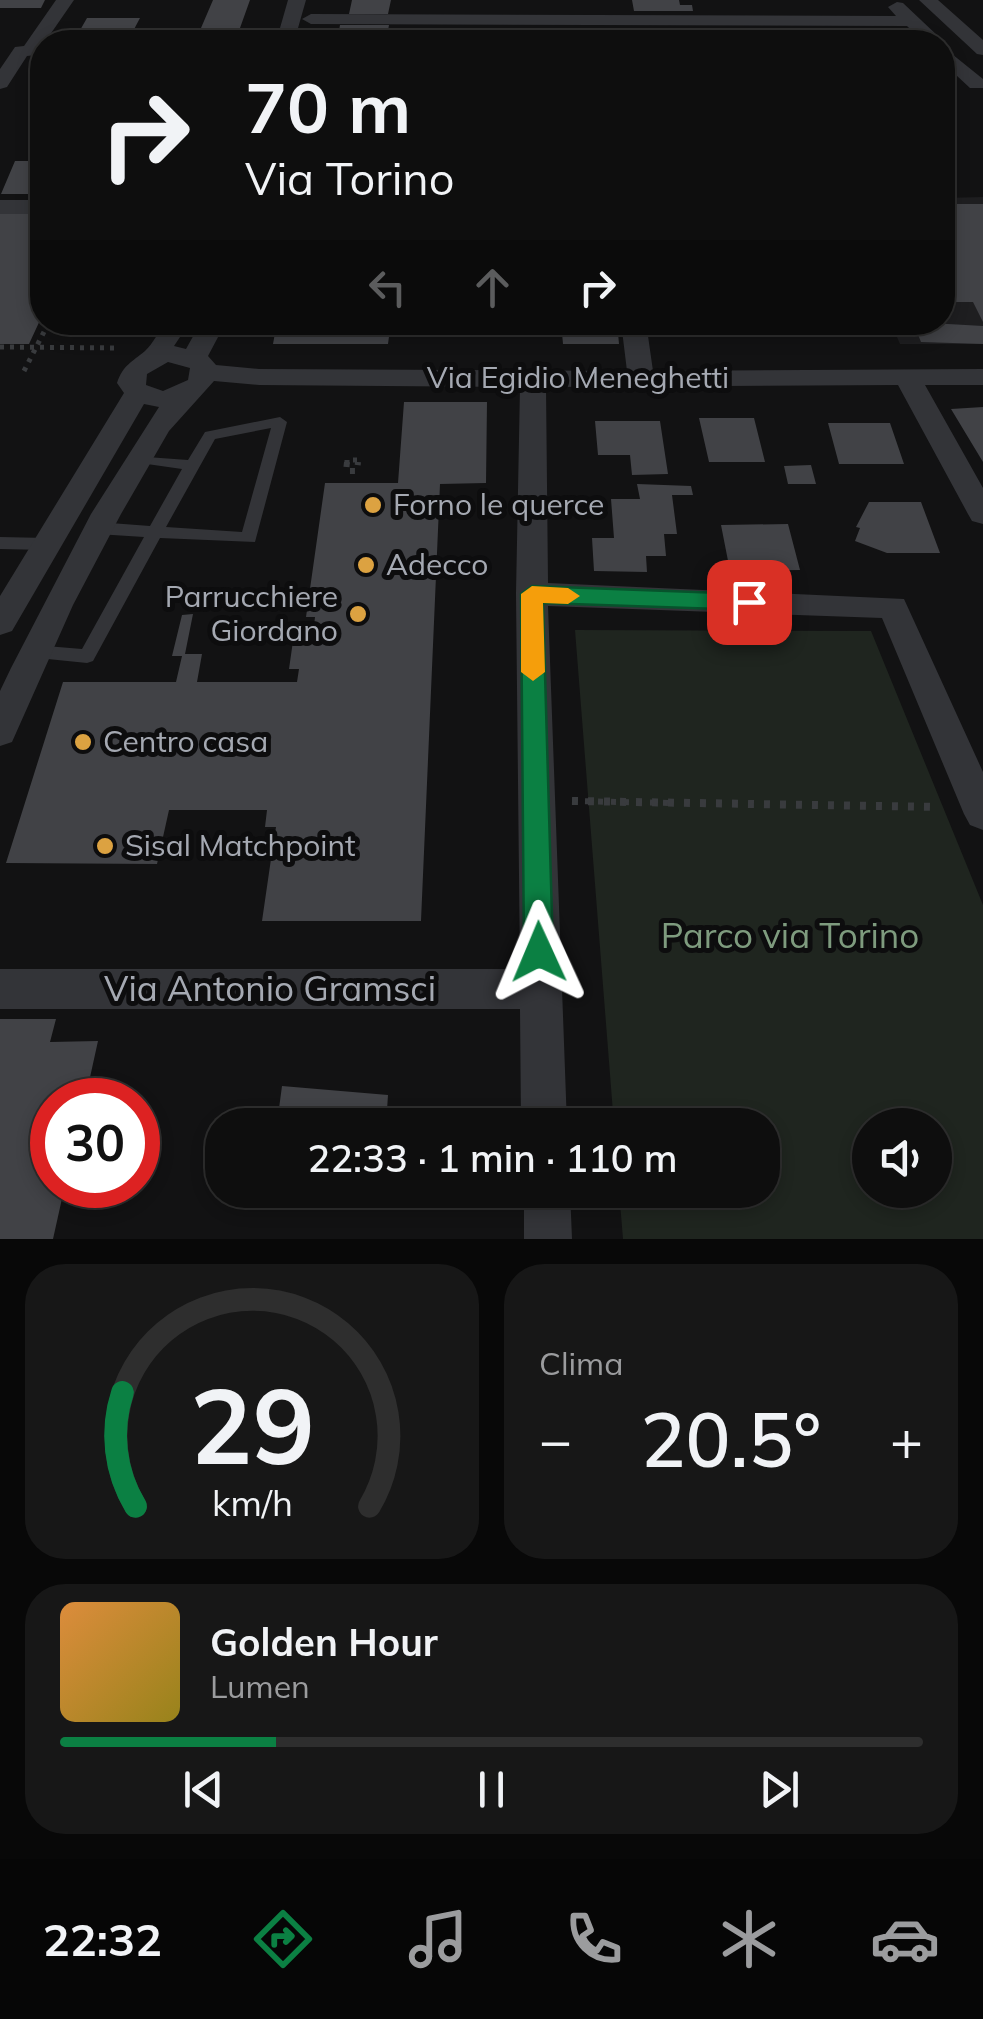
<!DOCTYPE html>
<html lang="it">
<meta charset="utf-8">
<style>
:root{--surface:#0e0e0e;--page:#171717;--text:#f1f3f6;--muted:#9b9c9e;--line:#2e2e2e;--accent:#0b8043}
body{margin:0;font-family:Mulish,sans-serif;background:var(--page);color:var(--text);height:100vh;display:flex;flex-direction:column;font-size:38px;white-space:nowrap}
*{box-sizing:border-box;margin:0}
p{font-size:32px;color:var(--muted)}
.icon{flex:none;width:55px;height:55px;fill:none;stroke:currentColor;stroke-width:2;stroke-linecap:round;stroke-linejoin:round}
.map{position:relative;height:1239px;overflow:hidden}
.panel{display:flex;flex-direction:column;gap:25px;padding:25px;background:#080808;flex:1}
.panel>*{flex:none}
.guide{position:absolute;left:30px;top:30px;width:925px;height:305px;border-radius:40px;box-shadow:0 5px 15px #0003,0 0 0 2px var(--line);background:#0e0e0e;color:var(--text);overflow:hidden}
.controls{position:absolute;left:852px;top:1108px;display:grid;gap:20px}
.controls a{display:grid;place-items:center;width:100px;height:100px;border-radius:50%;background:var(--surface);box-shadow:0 5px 15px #0003,0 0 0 2px var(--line);font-size:50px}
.speed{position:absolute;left:30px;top:1078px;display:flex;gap:20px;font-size:50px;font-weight:700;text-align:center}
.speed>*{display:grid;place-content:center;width:130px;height:130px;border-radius:50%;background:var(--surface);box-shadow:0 5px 15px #0003,0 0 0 2px var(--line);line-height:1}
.speed .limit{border:15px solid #d22;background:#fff;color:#111}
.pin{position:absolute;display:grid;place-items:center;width:85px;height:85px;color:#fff;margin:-42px;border-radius:20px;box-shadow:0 5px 15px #0006}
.me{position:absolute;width:110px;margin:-55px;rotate:359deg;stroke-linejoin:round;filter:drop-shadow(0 0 8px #0008)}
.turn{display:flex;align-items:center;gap:35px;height:210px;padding:0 50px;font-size:45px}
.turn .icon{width:130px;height:130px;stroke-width:2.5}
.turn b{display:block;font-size:70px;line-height:85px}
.lanes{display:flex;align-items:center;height:95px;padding:0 50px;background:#0003;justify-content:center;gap:50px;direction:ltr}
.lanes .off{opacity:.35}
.big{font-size:75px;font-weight:600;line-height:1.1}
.panel .widget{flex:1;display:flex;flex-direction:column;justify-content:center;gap:15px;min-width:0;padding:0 35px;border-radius:40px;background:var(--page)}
.panel .dial{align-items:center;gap:0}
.dial svg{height:260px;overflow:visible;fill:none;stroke:var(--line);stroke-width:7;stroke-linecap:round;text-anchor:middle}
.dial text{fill:var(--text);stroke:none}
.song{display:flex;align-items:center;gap:30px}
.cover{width:120px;height:120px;border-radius:15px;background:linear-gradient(135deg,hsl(30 70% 55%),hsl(50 70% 35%))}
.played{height:10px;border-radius:5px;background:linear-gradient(90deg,var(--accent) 25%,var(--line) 25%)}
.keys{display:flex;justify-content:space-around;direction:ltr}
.heat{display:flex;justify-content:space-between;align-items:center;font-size:55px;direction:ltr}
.panel .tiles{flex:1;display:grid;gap:25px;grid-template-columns:1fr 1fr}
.widget:last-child{grid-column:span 2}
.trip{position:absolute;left:205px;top:1108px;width:575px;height:100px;border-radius:40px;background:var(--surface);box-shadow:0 5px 15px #0003,0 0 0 2px var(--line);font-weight:600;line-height:100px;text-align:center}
.dock{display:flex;height:160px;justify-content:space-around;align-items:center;background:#060606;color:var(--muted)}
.dock .icon{width:70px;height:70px}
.dock .current{color:var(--accent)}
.dock b{font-size:45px;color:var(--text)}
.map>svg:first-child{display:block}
</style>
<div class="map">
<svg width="983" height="1239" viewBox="0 0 983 1239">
<rect width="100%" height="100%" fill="#121213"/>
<path fill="#1e1e20" d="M983,197V344H900L891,323L942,322L943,198Z"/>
<path fill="#1f251f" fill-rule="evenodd" d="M575,630L871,631L983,905V1239H623L619,1190H762V1125H614ZM870,1125H935V1190H870Z"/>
<path fill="#414246" d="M0,0H45L41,8H0Z
M213,0H250L235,42H195Z
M352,0H391L388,14H349Z
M632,0H679L680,5H692L693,11H634Z
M87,18H140L131,35L75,39Z
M340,25H389L386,42H337Z
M728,37H779L782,42H729Z
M645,38H692L693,42H646Z
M15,161H42V194H1Z
M945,204H983V322L973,302H951L942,284V218H952Z
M0,213L42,214V316L29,344H0Z
M277,322H391L388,344H273Z
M561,322H617L619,344H563Z
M704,322H849L851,329H705Z
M913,322L983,326V344L921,342Z
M404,402H487L486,483L440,484L421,921H262L271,859H282L284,846H273L276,827H265L267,810H169L157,864L6,863L63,682H176L182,656H172L182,615L193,614L185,654H202L197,682H297L299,669H289L293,641H303L305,626H314L315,617H306L325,483H398Z
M983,407V462L951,409Z
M699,418H754L765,462H709Z
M595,421H660L668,474L632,475L630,455H598Z
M828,423H890L904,464H839Z
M811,465L816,484H788L784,466Z
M637,484L691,486L693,495H672L677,534H664L666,556H646L647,572L594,571L592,538H614L611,499H640Z
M869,502H921L940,553H887L855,541L860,528L856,527Z
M788,524L800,570L730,571L721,525Z
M0,1019H56L50,1042L98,1041L85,1100H52V1185H65L53,1239H0Z
M282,1086L388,1095L386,1125H284L285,1117L278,1116Z
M275,1190H323L322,1199L274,1198Z"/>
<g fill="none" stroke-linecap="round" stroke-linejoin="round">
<path stroke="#393b3e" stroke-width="5" stroke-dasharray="4 6" stroke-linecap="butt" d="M0,347L119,348
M24,371L49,322
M347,464V460H358V464"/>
<path stroke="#393b3e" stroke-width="6" stroke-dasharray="5 8" stroke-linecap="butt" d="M347,462L346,471H357L358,462
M572,801L671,803"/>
<path stroke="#393b3e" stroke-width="8" stroke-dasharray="6 10" stroke-linecap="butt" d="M572,801L939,807"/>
<path fill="#333438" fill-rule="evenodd" d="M280,417L287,422L255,542L160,538L93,661L87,663L28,657L25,652L28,647L34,645L82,649L144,537L97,534L89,528L97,522L150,526L182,469L133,462L130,459L133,456L188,460L205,432ZM271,428L242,532L166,527L215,439Z
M0,537L47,538L55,544L47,550L0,549Z"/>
<path fill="#333438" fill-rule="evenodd" d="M56,0H74L36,55L27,56L7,87L0,89V69L15,47L24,46Z
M288,0H306L294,42H276Z
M919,0H938L983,40V55L977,54Z
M897,2L903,3L940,38L943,42L942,43L924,42L907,26L311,24L302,19L311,14L896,16L888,7Z
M942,46L983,79V88H970L942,62Z
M0,200H42V214H0Z
M165,322H190L174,346L186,349L201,322H226L208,356L216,365L259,369L627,371L621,322H646L653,371L983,369V385H925L983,488V524L972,521L968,514L898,385L546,387L548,583L904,599L983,772V830L970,825L964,814L882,618L548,606L567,1125H521L520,1009H0V969H520L516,594L520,387L259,385L214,381L169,431L121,514L73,605L12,742L0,746V691L11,668L91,514L159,407L144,404L12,631L0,635V596L124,393L117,383C123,365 132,362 145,351C153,344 159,331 165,322ZM168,362L190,368L188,380L163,391L146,385L147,374Z
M524,1190H570L572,1239H524Z"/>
</g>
<path fill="#0b8043" stroke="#07532c" stroke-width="2.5" d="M532,586L749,594L760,602L749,610L543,603L553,952L549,961L539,965L529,961L524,952L521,594Z"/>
<path fill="#f59e0b" d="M532,586L568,588L580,596L568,604L543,603L545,672L533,681L521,672V594Z"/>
<g fill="#dca241" stroke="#0d0d0e" stroke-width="4">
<circle cx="373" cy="505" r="10"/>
<circle cx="366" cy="565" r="10"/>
<circle cx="358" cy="614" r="10"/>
<circle cx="83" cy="742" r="10"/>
<circle cx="105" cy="846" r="10"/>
</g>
<g text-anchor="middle" stroke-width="10" stroke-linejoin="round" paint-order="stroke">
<g font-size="30" fill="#a5a9b2" stroke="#0d0d0e">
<text x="578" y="388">Via Egidio Meneghetti</text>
</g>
<g font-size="30" fill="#a5a9b2" stroke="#0d0d0e" text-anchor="start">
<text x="393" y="515">Forno le querce</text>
<text x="386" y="575">Adecco</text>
<text x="338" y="607" text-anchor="end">Parrucchiere<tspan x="338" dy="34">Giordano</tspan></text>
<text x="103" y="752">Centro casa</text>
<text x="125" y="856">Sisal Matchpoint</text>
</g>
<g font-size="35" fill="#7e9b7e" stroke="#0d0d0e">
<text x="790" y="948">Parco via Torino</text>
</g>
<g font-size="35" fill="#a5a9b2" stroke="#0d0d0e">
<text x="270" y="1001">Via Antonio Gramsci</text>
</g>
</g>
</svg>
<div class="controls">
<a><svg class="icon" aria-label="sound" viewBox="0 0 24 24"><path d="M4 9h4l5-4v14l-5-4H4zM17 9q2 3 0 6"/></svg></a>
</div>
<div class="speed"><div class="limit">30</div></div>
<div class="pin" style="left:749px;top:602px;background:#d93025"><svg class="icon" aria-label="arrive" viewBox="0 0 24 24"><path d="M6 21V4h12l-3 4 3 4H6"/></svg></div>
<svg class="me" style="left:539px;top:952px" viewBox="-20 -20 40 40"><path d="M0-17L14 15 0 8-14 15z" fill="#0b8043" stroke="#fff" stroke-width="4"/></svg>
<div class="trip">22:33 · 1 min · 110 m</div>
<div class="guide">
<div class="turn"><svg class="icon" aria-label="right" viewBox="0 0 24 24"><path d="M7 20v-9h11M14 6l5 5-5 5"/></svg><div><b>70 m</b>Via Torino</div></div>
<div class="lanes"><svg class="icon off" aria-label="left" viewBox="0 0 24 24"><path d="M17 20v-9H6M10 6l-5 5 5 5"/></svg><svg class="icon off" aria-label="ahead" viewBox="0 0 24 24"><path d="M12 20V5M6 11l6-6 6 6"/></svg><svg class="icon" aria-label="right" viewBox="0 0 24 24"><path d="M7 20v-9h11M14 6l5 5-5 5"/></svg></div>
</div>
</div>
<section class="panel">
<div class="tiles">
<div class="widget dial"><svg viewBox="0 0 100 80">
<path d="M14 69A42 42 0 1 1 86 69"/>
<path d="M14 69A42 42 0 0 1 10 34" stroke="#0b8043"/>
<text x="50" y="56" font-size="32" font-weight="700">29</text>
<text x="50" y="72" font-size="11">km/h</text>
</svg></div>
<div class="widget"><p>Clima</p>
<div class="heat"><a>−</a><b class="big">20.5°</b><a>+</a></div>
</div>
<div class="widget">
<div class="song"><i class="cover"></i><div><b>Golden Hour</b><p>Lumen</p></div></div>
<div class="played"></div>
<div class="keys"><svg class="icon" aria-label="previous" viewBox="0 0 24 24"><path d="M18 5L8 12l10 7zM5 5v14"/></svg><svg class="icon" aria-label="pause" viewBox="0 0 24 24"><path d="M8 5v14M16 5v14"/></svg><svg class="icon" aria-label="next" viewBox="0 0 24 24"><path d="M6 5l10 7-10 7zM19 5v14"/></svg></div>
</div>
</div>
</section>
<nav class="dock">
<b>22:32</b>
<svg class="icon current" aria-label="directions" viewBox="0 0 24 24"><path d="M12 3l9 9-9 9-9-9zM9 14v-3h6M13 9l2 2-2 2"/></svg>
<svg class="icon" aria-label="music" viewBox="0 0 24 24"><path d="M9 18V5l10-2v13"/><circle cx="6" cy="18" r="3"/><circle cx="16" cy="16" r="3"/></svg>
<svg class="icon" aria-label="phone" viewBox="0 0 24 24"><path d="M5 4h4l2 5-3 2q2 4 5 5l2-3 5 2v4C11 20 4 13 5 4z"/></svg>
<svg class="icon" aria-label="climate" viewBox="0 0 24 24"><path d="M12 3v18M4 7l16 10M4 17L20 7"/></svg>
<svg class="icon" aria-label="car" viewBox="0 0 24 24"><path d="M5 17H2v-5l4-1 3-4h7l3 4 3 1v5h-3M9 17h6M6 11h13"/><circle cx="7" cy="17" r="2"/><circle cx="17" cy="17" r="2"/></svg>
</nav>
